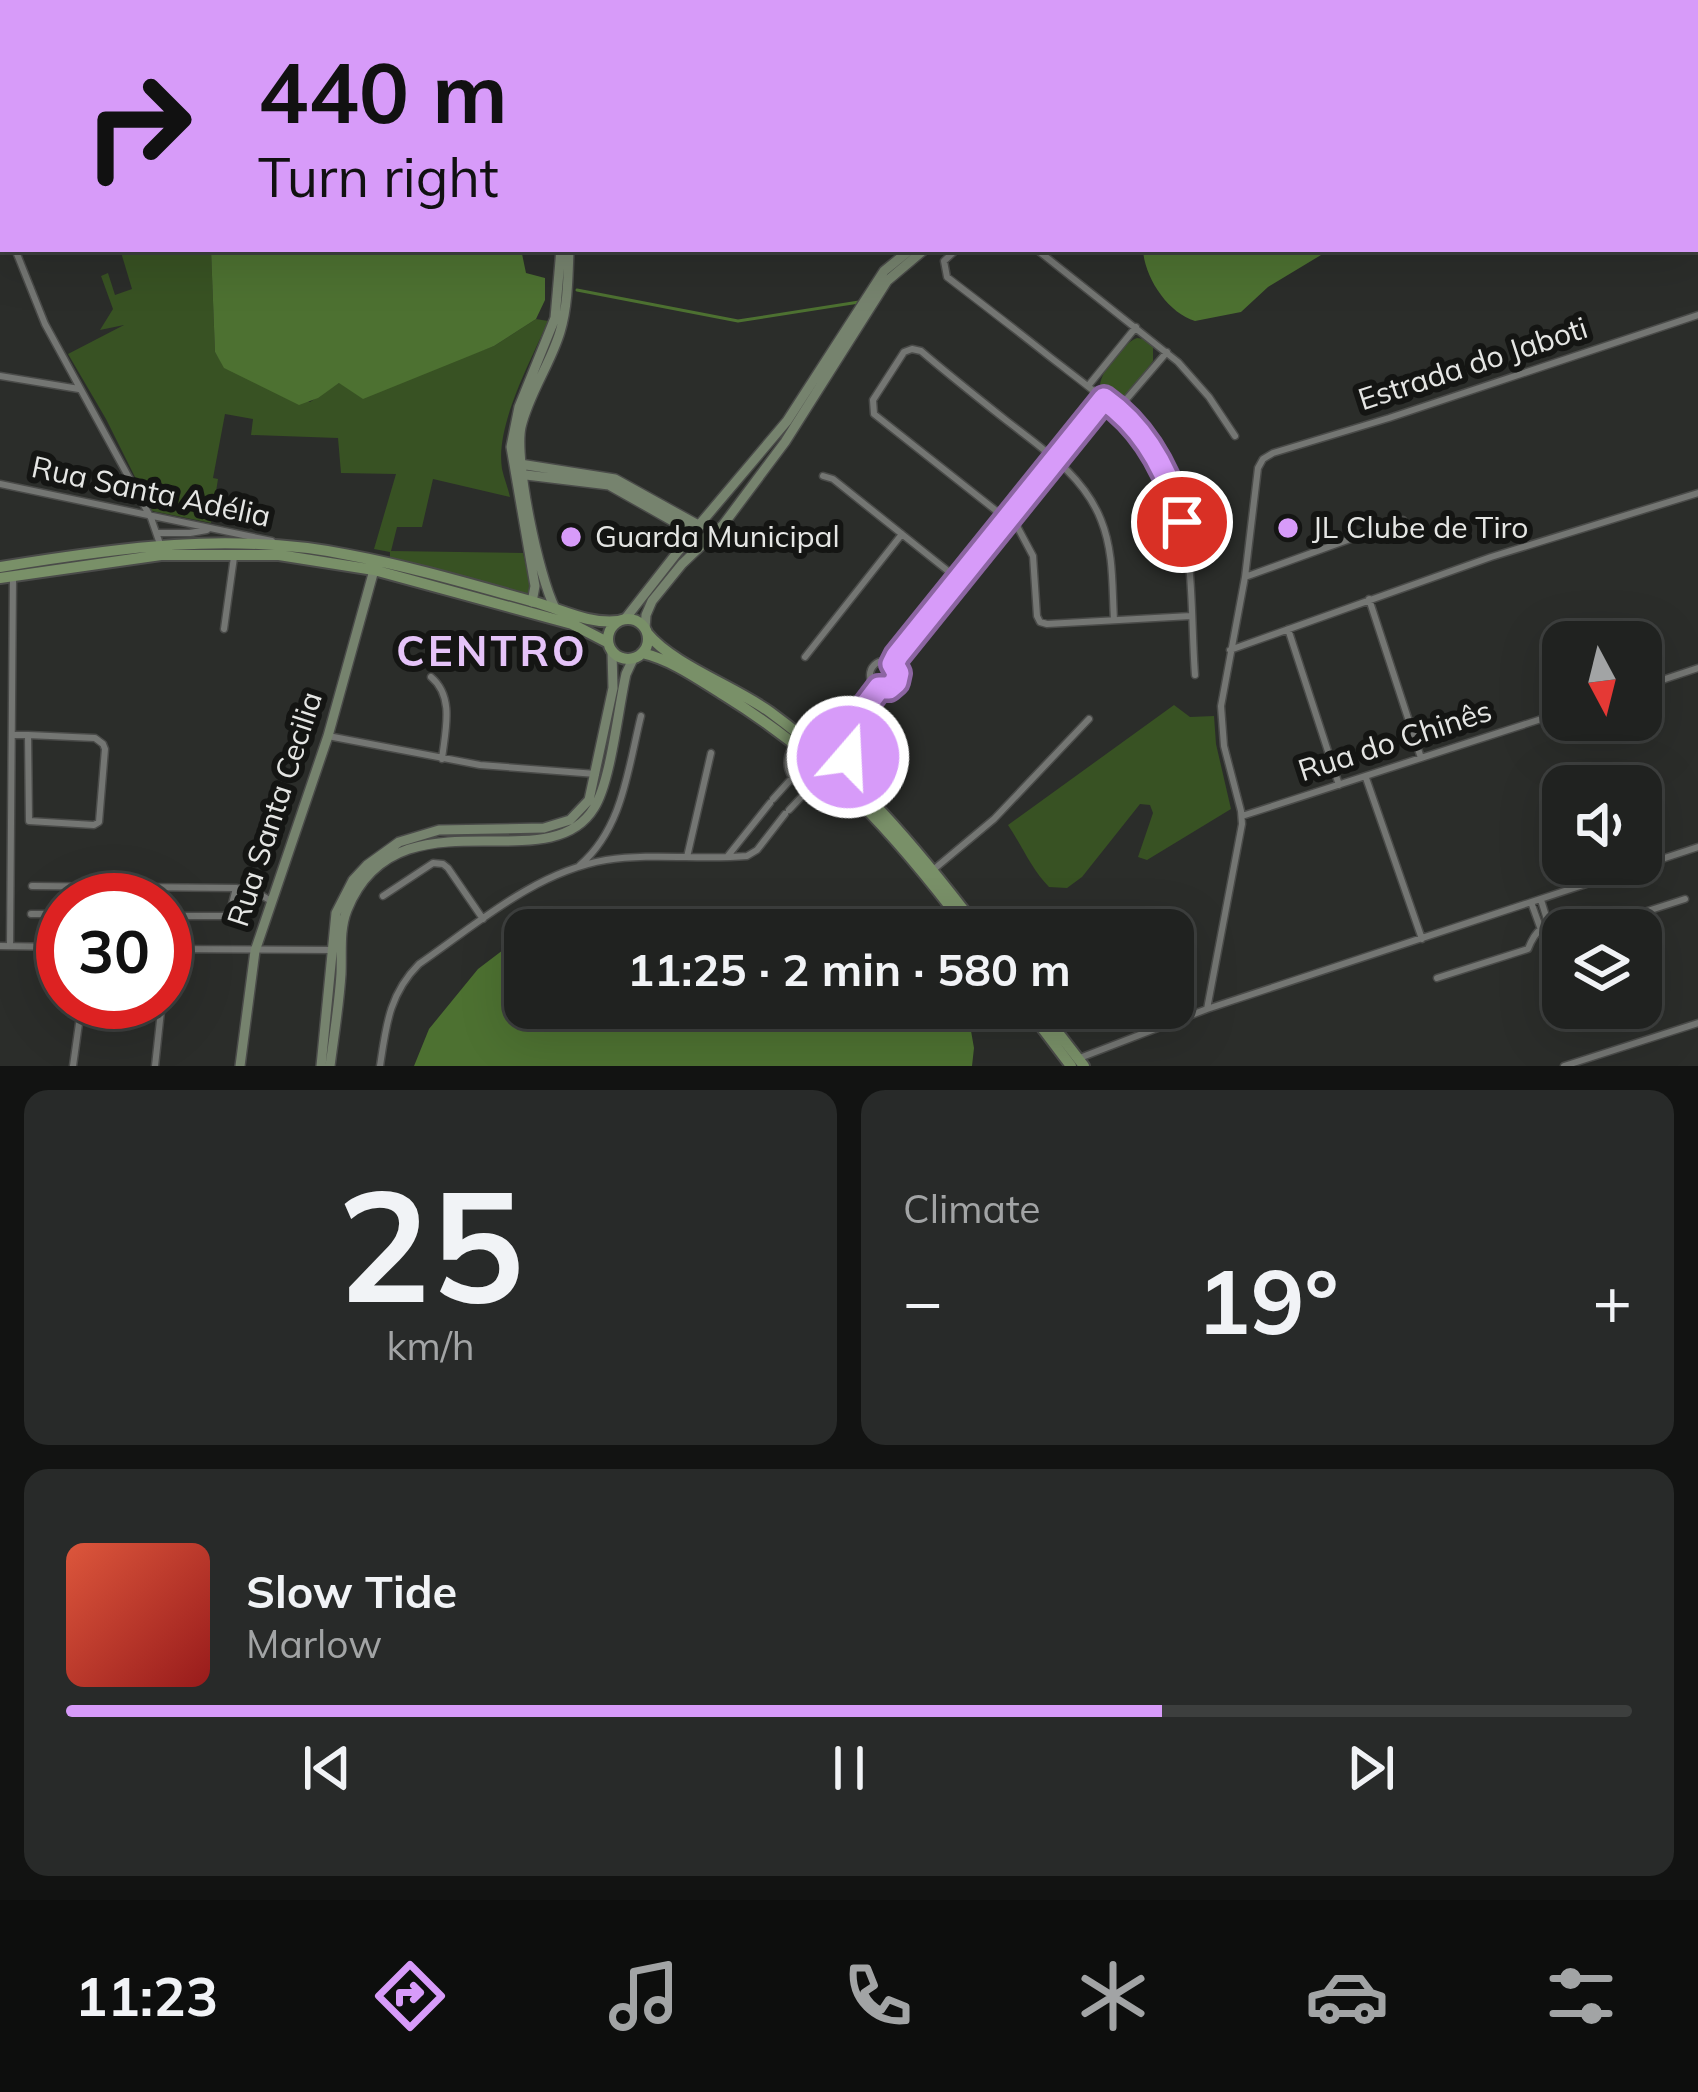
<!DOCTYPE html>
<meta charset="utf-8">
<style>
:root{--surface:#202220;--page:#282a29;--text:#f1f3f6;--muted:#a2a4a5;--line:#3d3f3e;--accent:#d79bf9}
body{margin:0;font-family:Mulish,sans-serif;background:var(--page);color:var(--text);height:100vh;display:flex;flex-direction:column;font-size:45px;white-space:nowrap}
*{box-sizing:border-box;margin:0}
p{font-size:39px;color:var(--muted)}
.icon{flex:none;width:66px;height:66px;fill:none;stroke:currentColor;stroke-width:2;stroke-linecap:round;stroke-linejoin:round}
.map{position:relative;height:1066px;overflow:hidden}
.panel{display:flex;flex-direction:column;gap:24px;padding:24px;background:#121312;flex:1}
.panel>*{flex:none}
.guide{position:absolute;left:0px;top:0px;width:1698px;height:252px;box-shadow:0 12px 48px #0002,0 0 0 3px var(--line);background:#d79bf9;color:#111;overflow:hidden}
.needle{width:78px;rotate:173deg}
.controls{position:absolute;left:1542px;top:621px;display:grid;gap:24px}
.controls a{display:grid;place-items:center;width:120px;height:120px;border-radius:24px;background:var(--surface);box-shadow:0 12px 48px #0002,0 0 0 3px var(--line);font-size:60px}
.speed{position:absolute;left:36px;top:873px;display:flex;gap:24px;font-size:60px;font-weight:700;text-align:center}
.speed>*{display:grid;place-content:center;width:156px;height:156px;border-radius:50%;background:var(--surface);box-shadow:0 12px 48px #0002,0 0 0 3px var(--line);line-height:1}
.speed .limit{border:18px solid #d22;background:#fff;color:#111}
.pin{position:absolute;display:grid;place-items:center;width:102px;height:102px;color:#fff;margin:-51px;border:6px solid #fff;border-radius:50%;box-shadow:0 3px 12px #0007}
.me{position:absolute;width:132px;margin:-66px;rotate:19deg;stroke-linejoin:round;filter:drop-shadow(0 0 9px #0008)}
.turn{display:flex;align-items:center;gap:42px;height:252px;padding:0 60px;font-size:54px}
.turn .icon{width:156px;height:156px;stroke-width:2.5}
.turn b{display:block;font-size:84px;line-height:102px}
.big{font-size:90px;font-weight:700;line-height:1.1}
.panel .tile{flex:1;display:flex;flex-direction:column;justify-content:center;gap:18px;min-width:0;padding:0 42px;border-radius:24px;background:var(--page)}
.panel .dial{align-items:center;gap:0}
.dial b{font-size:156px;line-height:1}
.song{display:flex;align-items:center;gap:36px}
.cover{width:144px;height:144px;border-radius:18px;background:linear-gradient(135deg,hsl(10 70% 55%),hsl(0 70% 35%))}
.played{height:12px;border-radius:6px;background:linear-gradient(90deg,var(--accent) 70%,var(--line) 70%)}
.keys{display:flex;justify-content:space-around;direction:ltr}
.heat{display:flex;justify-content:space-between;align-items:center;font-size:66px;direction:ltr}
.panel .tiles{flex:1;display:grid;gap:24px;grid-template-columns:1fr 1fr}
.tile:last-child{grid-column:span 2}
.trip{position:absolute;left:504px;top:909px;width:690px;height:120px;border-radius:24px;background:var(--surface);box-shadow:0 12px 48px #0002,0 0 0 3px var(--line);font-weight:700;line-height:120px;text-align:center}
.dock{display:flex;height:192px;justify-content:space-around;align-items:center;background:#0d0e0d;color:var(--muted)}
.dock .icon{width:84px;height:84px}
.dock .selected{color:var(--accent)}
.dock b{font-size:54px;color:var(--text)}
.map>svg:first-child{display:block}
</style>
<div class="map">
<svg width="1698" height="1066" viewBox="0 0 1698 1066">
<rect width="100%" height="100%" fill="#2b2d2a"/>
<path fill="#385223" d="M120,249H211L215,352L225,368L310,402L339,383L438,367L494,346L536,319L548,321C531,361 495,425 502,469C504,478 508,488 510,497L433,479L422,527H397L391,551L523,553L532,592L527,598L390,561V552L374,549L396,474L341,473L338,438L251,435L253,419L225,414L213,478L218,479L211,523L152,511L106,419L68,354L124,325L100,330L113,309L101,276L108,273L115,295L132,289Z
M1137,338L1144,339L1153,347V361L1126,397L1109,398L1100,385C1102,369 1122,344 1137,338Z
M1174,705L1190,717L1214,716L1216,744L1231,809L1147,860L1138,857L1153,813L1150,805L1140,804L1082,877L1067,888L1049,887C1032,870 1022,846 1008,825Z"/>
<path fill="#4d7131" d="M211,249H521L526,273L545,278V300L536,319L494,346L363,399L339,383L318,398L299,405L224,368L215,352Z
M1143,249H1331L1268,287L1241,312L1195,321C1168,313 1144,277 1143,249Z
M657,907L681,920L701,925L733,924L764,930H546L594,922L635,908Z
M525,940V1008H967L974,1048L972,1066H414L429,1029L478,969L503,950Z"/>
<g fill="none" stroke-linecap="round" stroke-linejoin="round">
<path stroke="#4d7131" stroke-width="3" d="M577,290L738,321L859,302"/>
<defs>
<path id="street" d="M225,0L232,3
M639,0L653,3
M315,3L316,0
M399,3V0
M689,3L690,0
M837,3L838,0
M1229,3L1232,0
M0,196L3,209
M15,249L45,324L151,518L160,544
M957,249L944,261L947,277C981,303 1016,330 1050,357C1109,403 1157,433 1179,509C1194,561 1191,621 1195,675
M1036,249L1178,362L1209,397L1235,436
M0,376L79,389
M1088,386L1136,327
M1118,409L1167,352
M823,476L833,479L958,579
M0,484L272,541
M157,533H190L207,530
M1245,577L1403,520
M1369,599L1421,758
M1114,620C1112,587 1114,552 1101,520C1084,476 1043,449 1007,421C978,398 949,375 921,351L912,349L904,352L873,400L874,414L1018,528L1033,556L1037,616L1040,622L1047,624L1191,616
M224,629L234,557
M1288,629L1339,785
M1230,650L1491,557L1698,493
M805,657L902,534
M870 675a14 14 0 1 1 28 0a14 14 0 1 1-28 0Z
M893,664L1103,399
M431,677C455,697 445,731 442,759
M1641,687L1698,668
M833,726L840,722L871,683
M796,732L824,725L838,729L847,745L845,772
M12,735H28L95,738L103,744L105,749L99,822L94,825L29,821L28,735
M328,736L480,765L596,774
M845,737L849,726L879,688
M792,746C780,770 794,788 819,792L839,782
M1366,778L1422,939
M773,799L792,778
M789,810L807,791
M1242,816L1563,712
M687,857L711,753
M727,857L770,803
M580,865C623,828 628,768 641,716
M933,870L994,819L1089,719
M32,886L236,888L256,892L271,901
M383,896L433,863L443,864L448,868L483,919
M1541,900L1549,926
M1531,902L1540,927
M31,914H63
M165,916H224L230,912L236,888
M1588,930L1685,899
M0,946L63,947
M10,946L13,578
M165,949L333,950
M1437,978L1528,949C1535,931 1544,920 1564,930
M165,981L169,949
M1207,1009L1242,824L1241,811L1224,746L1221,706L1245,577L1258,468L1263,459L1273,453L1389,418L1698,315
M1077,1059L1207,1009L1698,847
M73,1066L82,1002
M155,1066L162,1002
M380,1066C386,1026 389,994 419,964C477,924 535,872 606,860C653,853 701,860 747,856L757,850L785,814
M1564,1066L1698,1023"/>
<path id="secondary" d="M568,0L569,3
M576,0V3
M1267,3L1272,0
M1285,3L1290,0
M520,464L615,479L700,526
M518,474L609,485L708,541
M532,602L535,586L511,447L519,407L555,318L561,249
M555,608C539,578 514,460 521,427C529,393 550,365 560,332C568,306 568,276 569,249
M625,619L694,531L787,421L884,271L911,249
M645,629L646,615L652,601L682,564L723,525L785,442L887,281L925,249
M240,1066L255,951L328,736L374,570
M321,1066L336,913L353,880L367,865L399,842L439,830L544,828L570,820L589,800L613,688L612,652
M330,1066C334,1035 339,1005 341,974C342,953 339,930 347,910C397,786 548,884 594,808C611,781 618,709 626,674L633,659"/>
<path id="primary" d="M0,567C116,548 232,531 349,555C413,567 476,586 538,603C565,611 589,624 618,621
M0,578L161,555H279L374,570L572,624L607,642
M608 639a20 20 0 1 1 40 0a20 20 0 1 1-40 0Z
M647,633C673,665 734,686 770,712C855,774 916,847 979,930
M642,653C672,660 698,679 724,695C829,760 894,832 968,930
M1027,1008L1071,1066
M1039,1008L1084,1066"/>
</defs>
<use href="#street" stroke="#4a4b49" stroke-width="9"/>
<use href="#secondary" stroke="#4a4b49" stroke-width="12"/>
<use href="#primary" stroke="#4a4b49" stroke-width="14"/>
<use href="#street" stroke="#747673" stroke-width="6"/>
<use href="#secondary" stroke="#76836e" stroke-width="9"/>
<use href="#primary" stroke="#799068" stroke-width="10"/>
</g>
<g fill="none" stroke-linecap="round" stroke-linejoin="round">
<defs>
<path id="route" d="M848,757L844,737L848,729L879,688H889L896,682L898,673L893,664L897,656L1104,399C1145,428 1169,473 1182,522"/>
</defs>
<use href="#route" stroke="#8c65a2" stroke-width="30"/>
<use href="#route" stroke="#d79bf9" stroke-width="21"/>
</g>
<g fill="#d79bf9" stroke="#141513" stroke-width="4.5">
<circle cx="1288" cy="528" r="12"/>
<circle cx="571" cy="537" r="12"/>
</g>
<g text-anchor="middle" stroke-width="12" stroke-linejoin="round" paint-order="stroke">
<g font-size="30" fill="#e5e6e4" stroke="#141513">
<text transform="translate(1473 364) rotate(-18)" y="10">Estrada do Jaboti</text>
<text transform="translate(151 492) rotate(12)" y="10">Rua Santa Adélia</text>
<text transform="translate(1395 741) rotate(-18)" y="10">Rua do Chinês</text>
<text transform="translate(275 809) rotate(-72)" y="10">Rua Santa Cecilia</text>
</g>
<g font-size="30" fill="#e5e6e4" stroke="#141513" text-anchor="start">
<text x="1312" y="538">JL Clube de Tiro</text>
<text x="595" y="547">Guarda Municipal</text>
</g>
<g font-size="42" font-weight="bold" letter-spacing="3" fill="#e5c3f8" stroke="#141513">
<text x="492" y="666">CENTRO</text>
</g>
</g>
</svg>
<div class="controls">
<a><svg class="needle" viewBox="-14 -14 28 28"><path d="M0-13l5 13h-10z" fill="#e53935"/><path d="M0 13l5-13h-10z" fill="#a2a4a5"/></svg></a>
<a><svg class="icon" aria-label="sound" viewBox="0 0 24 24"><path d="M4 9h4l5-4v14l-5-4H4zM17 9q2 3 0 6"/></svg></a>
<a><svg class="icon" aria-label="layers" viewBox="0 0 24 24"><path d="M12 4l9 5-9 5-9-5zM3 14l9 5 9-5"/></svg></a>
</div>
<div class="speed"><div class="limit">30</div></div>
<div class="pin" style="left:1182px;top:522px;background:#d93025"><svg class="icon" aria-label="arrive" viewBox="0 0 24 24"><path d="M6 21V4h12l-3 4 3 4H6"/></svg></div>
<svg class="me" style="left:848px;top:757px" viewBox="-20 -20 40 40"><circle r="17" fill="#d79bf9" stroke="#fff" stroke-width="3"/><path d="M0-11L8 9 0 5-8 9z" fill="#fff"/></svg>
<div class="trip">11:25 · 2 min · 580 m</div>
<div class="guide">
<div class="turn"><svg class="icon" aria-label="right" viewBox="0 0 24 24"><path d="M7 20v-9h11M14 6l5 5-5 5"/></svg><div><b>440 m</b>Turn right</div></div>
</div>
</div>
<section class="panel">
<div class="tiles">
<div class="tile dial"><b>25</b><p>km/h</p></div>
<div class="tile"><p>Climate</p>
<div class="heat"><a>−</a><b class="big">19°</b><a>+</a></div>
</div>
<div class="tile">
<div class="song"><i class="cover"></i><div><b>Slow Tide</b><p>Marlow</p></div></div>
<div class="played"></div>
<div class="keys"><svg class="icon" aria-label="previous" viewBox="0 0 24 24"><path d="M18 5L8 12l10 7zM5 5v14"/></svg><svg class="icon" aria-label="pause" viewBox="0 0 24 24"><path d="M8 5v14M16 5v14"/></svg><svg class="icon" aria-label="next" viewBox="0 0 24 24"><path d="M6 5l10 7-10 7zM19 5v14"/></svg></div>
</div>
</div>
</section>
<nav class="dock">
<b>11:23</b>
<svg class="icon selected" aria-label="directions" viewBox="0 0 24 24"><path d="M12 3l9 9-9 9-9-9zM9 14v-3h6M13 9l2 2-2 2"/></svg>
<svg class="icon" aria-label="music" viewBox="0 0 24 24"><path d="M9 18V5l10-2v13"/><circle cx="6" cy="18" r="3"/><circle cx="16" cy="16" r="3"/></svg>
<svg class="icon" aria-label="phone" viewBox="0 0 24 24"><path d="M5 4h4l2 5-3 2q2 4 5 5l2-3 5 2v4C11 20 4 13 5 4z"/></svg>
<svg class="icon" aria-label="climate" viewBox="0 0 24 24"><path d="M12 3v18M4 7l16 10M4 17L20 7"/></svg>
<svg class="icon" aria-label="car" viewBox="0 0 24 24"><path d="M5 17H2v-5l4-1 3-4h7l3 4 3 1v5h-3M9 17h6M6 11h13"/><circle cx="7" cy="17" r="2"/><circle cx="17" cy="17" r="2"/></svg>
<svg class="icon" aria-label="filters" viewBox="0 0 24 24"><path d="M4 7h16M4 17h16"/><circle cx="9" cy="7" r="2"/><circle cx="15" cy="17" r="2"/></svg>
</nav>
